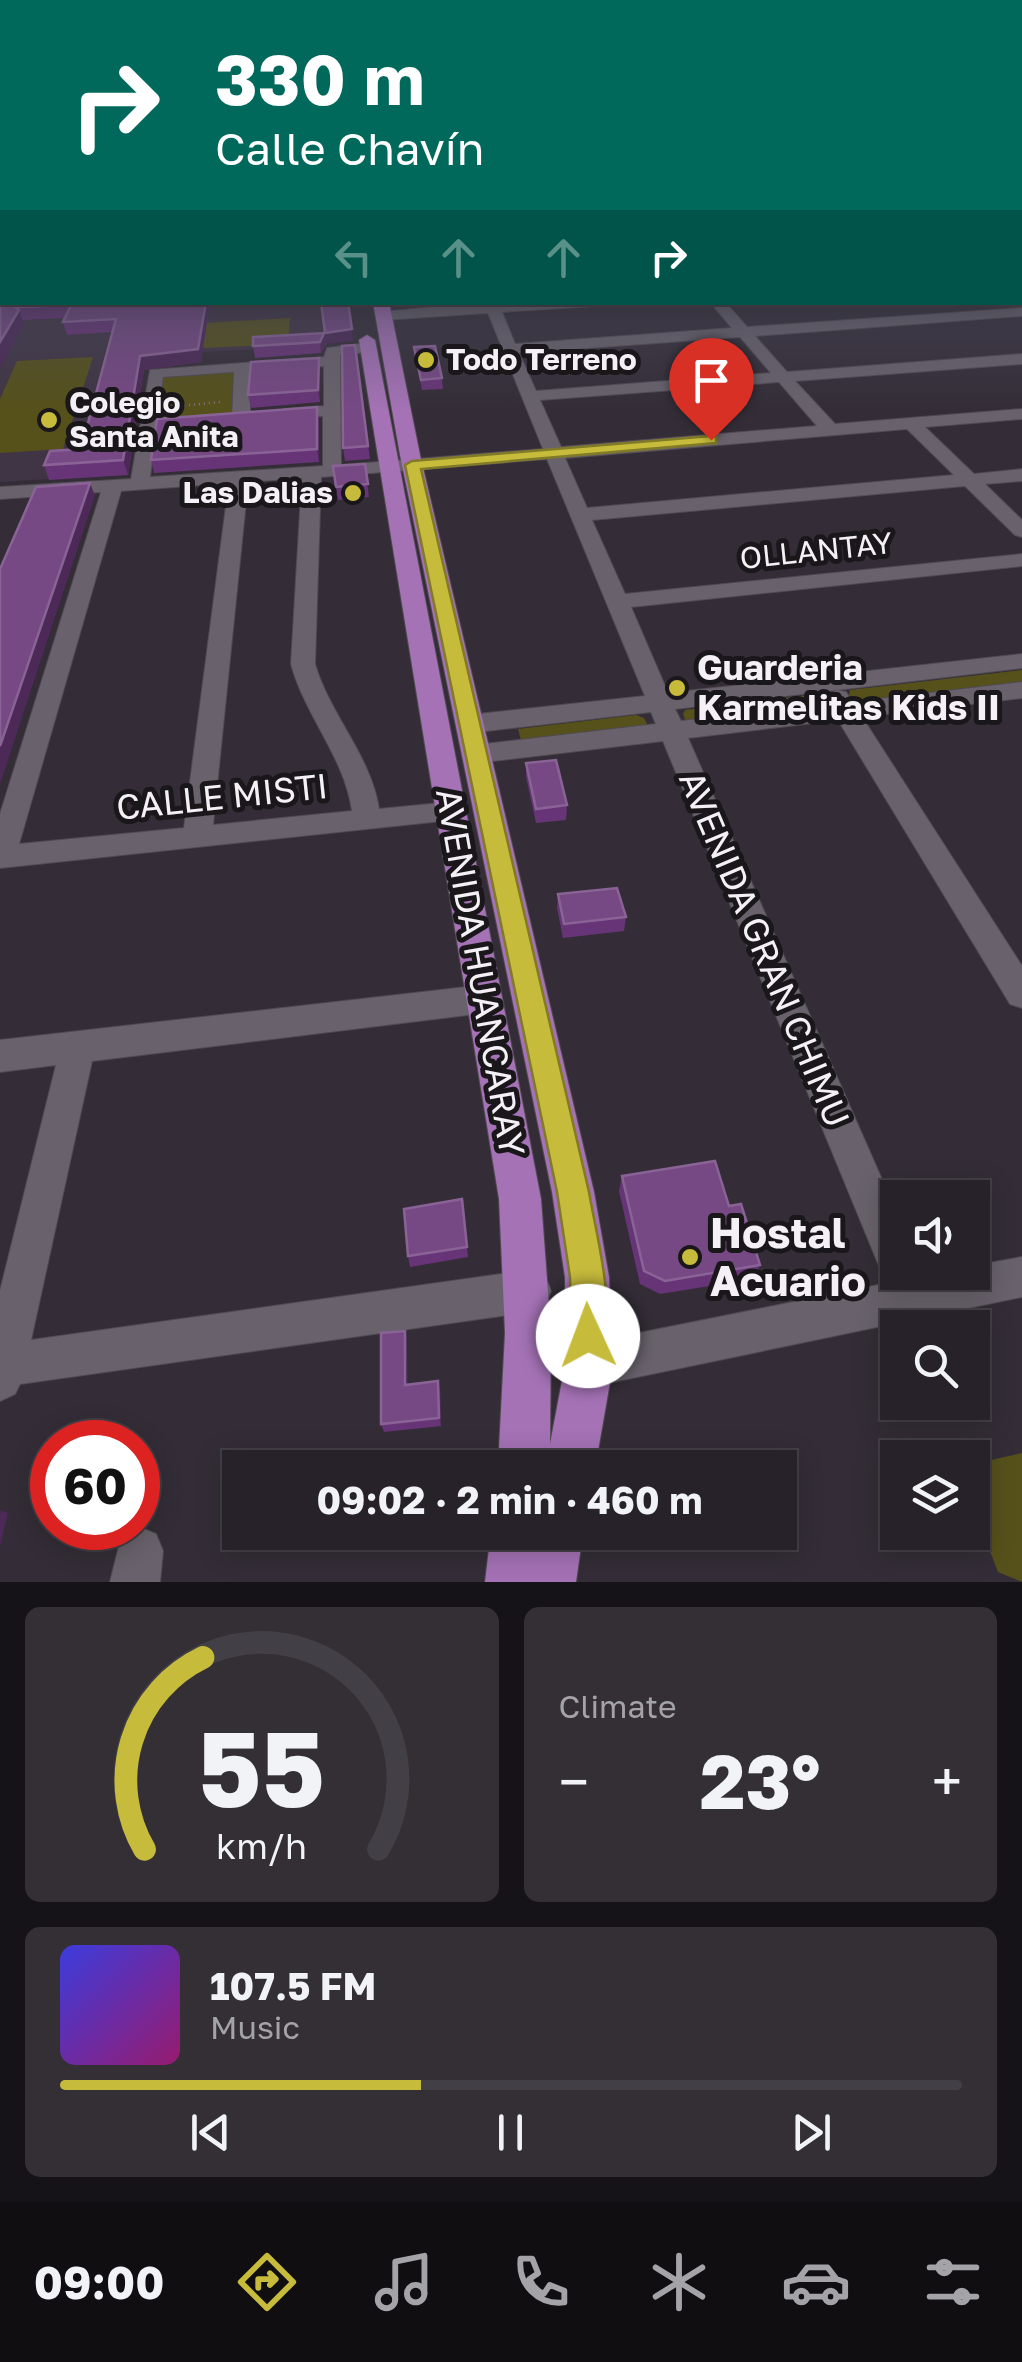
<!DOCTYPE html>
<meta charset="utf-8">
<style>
:root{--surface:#272229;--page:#332f35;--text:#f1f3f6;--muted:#a4a4a8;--line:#433f46;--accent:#c7bb3c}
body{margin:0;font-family:"Golos Text",sans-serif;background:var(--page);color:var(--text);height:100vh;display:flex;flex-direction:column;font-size:38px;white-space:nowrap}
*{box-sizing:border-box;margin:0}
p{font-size:32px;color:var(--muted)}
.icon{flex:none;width:55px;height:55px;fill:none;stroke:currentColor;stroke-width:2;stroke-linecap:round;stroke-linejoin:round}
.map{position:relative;height:1582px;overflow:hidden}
.drawer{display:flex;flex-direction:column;gap:25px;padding:25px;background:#151317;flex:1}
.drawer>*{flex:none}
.guide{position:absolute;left:0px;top:0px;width:1022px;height:305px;box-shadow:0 5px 25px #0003,0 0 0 2px var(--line);background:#00695c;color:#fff;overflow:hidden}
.tools{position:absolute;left:880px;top:1180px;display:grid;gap:20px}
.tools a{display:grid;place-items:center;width:110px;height:110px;border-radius:0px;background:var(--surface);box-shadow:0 5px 25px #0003,0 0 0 2px var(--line);font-size:50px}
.speed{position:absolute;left:30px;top:1420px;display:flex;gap:20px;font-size:50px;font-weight:700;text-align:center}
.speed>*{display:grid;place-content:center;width:130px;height:130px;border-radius:50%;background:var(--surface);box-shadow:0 5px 25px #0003,0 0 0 2px var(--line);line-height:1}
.speed .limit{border:15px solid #d22;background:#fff;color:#111}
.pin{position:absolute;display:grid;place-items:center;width:85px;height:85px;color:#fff;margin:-102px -42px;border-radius:50% 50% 50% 0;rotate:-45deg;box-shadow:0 0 10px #0007}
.pin .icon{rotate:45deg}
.me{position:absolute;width:110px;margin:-55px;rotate:358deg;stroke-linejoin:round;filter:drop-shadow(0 0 8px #0008)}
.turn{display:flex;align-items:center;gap:35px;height:210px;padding:0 50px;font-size:45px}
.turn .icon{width:130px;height:130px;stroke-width:2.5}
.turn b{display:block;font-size:70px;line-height:85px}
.lanes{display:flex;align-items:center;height:95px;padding:0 50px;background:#0003;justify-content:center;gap:50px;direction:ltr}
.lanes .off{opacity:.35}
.big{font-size:75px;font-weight:700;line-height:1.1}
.drawer .widget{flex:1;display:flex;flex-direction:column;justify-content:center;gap:15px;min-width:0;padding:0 35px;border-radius:15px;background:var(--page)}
.drawer .dial{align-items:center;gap:0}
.dial svg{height:260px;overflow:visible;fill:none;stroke:var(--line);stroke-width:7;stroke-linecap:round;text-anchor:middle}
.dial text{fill:var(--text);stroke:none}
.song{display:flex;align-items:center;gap:30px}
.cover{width:120px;height:120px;border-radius:15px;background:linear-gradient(135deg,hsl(240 70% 55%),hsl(320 70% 35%))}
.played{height:10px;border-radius:5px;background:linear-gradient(90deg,var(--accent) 40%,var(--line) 40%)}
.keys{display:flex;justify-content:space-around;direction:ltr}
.heat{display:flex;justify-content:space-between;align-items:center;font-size:55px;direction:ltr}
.drawer .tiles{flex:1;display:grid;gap:25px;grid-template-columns:1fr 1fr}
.widget:last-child{grid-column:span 2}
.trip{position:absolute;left:222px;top:1450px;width:575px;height:100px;border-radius:0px;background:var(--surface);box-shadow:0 5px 25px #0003,0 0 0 2px var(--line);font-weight:700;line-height:100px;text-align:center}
.tabs{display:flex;height:160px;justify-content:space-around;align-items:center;background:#100e10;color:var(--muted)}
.tabs .icon{width:70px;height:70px}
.tabs .selected{color:var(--accent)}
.tabs b{font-size:45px;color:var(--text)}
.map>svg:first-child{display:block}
</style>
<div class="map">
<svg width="1022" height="1582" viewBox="0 0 1022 1582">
<rect width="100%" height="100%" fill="#342d37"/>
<path fill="#403544" d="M0,190L2,302L322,303L327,345L114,357L84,477L0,482Z"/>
<path fill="#56511b" d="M290,318L288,344L121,352L130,327Z
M93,357L63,449L0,453V399L17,361Z
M232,372L236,374L233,413L154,420L157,378Z
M1022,670V685L852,703L848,698L850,690Z
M809,695L817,697L820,705L686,722L683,714L685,710Z
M636,715L644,718L647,724L641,731L522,744L518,729Z
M1022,1453V1582L998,1572L973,1507V1464Z"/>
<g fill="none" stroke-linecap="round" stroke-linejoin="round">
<defs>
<path id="minor" d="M0,196H2V202H0Z
M1020,201H1022V209H1020Z
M483,302H603L596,306L502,312L515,344L732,328L710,302H725L747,327L1022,308V316L755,336L787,372L1022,354V364L795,381L835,424L1022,409V419L925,427L974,474L1022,469V481L985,484L1022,520V537L1015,535L965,486L592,520L625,594L1022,554V566L631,607L668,693L1022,654V668L837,690L846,692L852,702L1022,682V698L862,717L1022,966V1008L1010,1004L838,720L688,738L898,1216V1272H915L911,1279L943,1272H972V1266L1022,1257V1297L589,1387L574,1380L567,1365L574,1350L589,1343L893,1282L884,1278L663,741L476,763L467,760L463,754L467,748L476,745L656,724L651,712L469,733L456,724L469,715L645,696L547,459L321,477L315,664C330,715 371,756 379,809L451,802L461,805L465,812L461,819L0,868V814L101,492L0,499V487L131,479L150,370L324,357L327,348L369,343L374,345V351L340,355L341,465L543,449L488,313L383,320L376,316L383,312ZM740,337L771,373L536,391L519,353ZM324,366V406L284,409L275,414L284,419L323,416V466L150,477L163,377L234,372L232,417L241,422L250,417V371ZM779,382L817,426L561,447L540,400ZM907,429L954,475L587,508L565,458ZM302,478L291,664C305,716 345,758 352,811L213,825L248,482ZM229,483L184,828L19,844L121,491ZM837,690L825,698L828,704L681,721L675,709Z
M484,985L496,989L501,999L496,1009L484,1013L92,1061L31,1340L530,1270L545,1276L551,1291L545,1306L530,1312L20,1384L15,1394L0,1401V1291L56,1065L0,1072V1040Z
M139,1527L156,1534L163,1551L160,1582H110L122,1534Z"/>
<path id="major" d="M1020,270H1022V279H1020Z
M373,302H389L420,455L594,1192L609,1277L613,1365L595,1468H498L505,1333L499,1199L359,340L367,335L375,340L541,1199L551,1333L550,1444L565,1365V1277L552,1192L400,455Z
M491,1532H583L576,1582H485Z"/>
</defs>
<use href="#minor" stroke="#504a52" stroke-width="2"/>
<use href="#major" stroke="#504a52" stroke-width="2"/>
<path stroke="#7f7981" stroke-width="2.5" stroke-dasharray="1 4" stroke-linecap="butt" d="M169,407L220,402"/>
<use href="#minor" fill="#69626c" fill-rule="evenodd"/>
<use href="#major" fill="#a472b5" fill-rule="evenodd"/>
</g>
<path fill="#673577" d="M0,239H2V278H0Z
M21,302H210L201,362L144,370L128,475L49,480L44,465L81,449L113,332L67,335L63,322L64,318L22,320L18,307Z
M324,333L326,345L321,353L255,358L253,346Z
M355,345L370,459L345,461L343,448Z
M414,347L442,378L443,389L422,390Z
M320,370V402L251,408L248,395Z
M319,420V462L154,473L151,460Z
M365,464L369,497L338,500L333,466Z
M526,763L567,805L566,820L536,823L526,777Z
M558,894L626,917L624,931L563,938L557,908Z
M622,1176L729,1206L760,1265L753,1279L660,1294L640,1284L619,1191Z
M462,1199L468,1257L410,1267L408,1256Z
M407,1340V1384L440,1389L441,1426L384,1432L381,1424Z"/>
<path fill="#4c2957" d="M206,302H210L201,362L144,370L128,475L123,460L140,356Z
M19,310L24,325L0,369V342Z
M352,329L353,341L326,344L325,333Z
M324,333L326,345L321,353L320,342Z
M319,358L320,370V402L318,390Z
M317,407L319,420V462L317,449Z
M90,483L95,496L0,784V746Z
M405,1331L407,1340L408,1393L405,1385Z
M438,1381L440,1389L441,1426L439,1418Z
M1,1510L8,1513L0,1547V1514Z"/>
<path fill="#764984" stroke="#8a6396" stroke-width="2.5" d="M0,239H2V263H0Z
M0,294L2,296V302H10L19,310L0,342Z
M21,302H206L198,349L140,356L123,460L44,465L50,451L81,449L116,319L63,322L71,305L18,307Z
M321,302H348L352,329L325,333Z
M324,333L320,342L253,346V337Z
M355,345L368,446L343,448L342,346Z
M435,346L442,378L421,380L414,347Z
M319,358L318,390L248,395L251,362Z
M317,407V449L151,460L157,419Z
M365,464L368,484L336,487L333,466Z
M90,483L0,746V569L36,487Z
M556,760L567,805L536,809L526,763Z
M617,888L626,917L564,924L558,894Z
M715,1161L729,1206L741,1204L760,1265L665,1281L644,1271L622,1176Z
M462,1199L467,1247L408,1256L404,1209Z
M405,1331V1385L438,1381L439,1418L381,1424V1333Z"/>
<linearGradient id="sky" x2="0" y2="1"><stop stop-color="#1d191e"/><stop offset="0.46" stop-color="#4a4c5e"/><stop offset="1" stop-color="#4a4c5e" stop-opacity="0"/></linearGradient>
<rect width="1022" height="411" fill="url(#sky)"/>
<path fill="#c7bb3c" stroke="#817a27" stroke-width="2.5" d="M711,436L716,437V443L421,469L589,1192C596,1234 617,1309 601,1348L588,1353L576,1348L571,1336L570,1277L557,1192L405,465L412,461Z"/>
<g fill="#c7bb3c" stroke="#1a171b" stroke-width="4">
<circle cx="426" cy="360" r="10"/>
<circle cx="49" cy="420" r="10"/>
<circle cx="353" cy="493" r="10"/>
<circle cx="677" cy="688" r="10"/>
<circle cx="690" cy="1257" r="10"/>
</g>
<g text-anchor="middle" stroke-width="10" stroke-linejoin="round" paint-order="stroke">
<g font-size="30" font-weight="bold" fill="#f5f0f6" stroke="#1a171b" text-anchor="start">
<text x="446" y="370">Todo Terreno</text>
<text x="69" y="413">Colegio<tspan x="69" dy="34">Santa Anita</tspan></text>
<text x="333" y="503" text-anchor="end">Las Dalias</text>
</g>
<g font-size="30" fill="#f5f0f6" stroke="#1a171b">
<text transform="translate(816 551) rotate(-6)" y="10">OLLANTAY</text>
</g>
<g font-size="35" font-weight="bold" fill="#f5f0f6" stroke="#1a171b" text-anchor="start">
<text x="697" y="680">Guarderia<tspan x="697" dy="40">Karmelitas Kids II</tspan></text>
</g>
<g font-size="35" fill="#f5f0f6" stroke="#1a171b">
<text transform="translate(222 797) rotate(-6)" y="12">CALLE MISTI</text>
<text transform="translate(764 949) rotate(67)" y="12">AVENIDA GRAN CHIMU</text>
<text transform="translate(480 972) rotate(80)" y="12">AVENIDA HUANCARAY</text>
</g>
<g font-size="42" font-weight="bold" fill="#f5f0f6" stroke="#1a171b" text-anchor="start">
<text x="710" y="1248">Hostal<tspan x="710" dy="48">Acuario</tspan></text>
</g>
</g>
</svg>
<div class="tools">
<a><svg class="icon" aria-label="sound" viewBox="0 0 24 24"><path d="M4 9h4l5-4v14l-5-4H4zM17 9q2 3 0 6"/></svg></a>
<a><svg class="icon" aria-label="search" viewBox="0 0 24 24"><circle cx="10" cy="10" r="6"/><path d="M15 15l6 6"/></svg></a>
<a><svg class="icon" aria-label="layers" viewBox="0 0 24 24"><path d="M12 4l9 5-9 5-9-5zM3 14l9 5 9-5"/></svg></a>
</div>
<div class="speed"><div class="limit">60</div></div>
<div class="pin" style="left:711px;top:440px;background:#d93025"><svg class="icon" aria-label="arrive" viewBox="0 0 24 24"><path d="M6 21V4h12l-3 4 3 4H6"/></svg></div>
<svg class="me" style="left:588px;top:1336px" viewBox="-20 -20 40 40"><circle r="19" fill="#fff"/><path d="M0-13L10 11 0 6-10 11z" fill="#c7bb3c"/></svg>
<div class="trip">09:02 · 2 min · 460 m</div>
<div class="guide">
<div class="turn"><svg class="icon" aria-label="right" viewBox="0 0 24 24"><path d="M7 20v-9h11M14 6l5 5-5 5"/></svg><div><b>330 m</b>Calle Chavín</div></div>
<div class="lanes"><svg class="icon off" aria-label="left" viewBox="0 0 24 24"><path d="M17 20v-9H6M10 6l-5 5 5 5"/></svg><svg class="icon off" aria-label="ahead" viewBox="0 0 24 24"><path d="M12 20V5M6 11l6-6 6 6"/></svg><svg class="icon off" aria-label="ahead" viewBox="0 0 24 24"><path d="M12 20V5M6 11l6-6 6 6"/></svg><svg class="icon" aria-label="right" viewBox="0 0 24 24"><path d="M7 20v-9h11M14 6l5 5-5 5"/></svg></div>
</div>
</div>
<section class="drawer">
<div class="tiles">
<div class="widget dial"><svg viewBox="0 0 100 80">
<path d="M14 69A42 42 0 1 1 86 69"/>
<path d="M14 69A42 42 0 0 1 32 10" stroke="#c7bb3c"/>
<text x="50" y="56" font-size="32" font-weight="700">55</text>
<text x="50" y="72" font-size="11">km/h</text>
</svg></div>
<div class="widget"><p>Climate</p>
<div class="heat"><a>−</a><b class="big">23°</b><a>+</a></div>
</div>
<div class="widget">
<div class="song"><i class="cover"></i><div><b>107.5 FM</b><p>Music</p></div></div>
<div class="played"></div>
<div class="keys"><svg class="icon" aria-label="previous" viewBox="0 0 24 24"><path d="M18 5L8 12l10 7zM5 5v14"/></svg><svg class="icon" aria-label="pause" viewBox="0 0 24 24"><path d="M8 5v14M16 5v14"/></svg><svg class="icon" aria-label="next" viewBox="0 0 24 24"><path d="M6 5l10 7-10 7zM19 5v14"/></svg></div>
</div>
</div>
</section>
<nav class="tabs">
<b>09:00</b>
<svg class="icon selected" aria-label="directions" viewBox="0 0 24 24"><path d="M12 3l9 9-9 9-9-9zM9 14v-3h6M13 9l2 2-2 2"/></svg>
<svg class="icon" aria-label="music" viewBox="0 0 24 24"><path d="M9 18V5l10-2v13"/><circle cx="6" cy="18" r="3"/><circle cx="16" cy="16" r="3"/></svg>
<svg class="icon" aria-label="phone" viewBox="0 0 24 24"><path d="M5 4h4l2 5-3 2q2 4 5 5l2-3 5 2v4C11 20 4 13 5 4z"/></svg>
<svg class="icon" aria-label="climate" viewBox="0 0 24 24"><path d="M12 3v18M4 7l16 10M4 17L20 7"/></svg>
<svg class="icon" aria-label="car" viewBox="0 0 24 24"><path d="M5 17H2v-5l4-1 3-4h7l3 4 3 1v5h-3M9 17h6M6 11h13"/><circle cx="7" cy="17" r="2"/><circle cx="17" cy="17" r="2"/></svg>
<svg class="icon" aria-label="filters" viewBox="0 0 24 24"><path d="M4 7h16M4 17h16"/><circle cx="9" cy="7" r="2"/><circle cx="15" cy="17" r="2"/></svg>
</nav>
